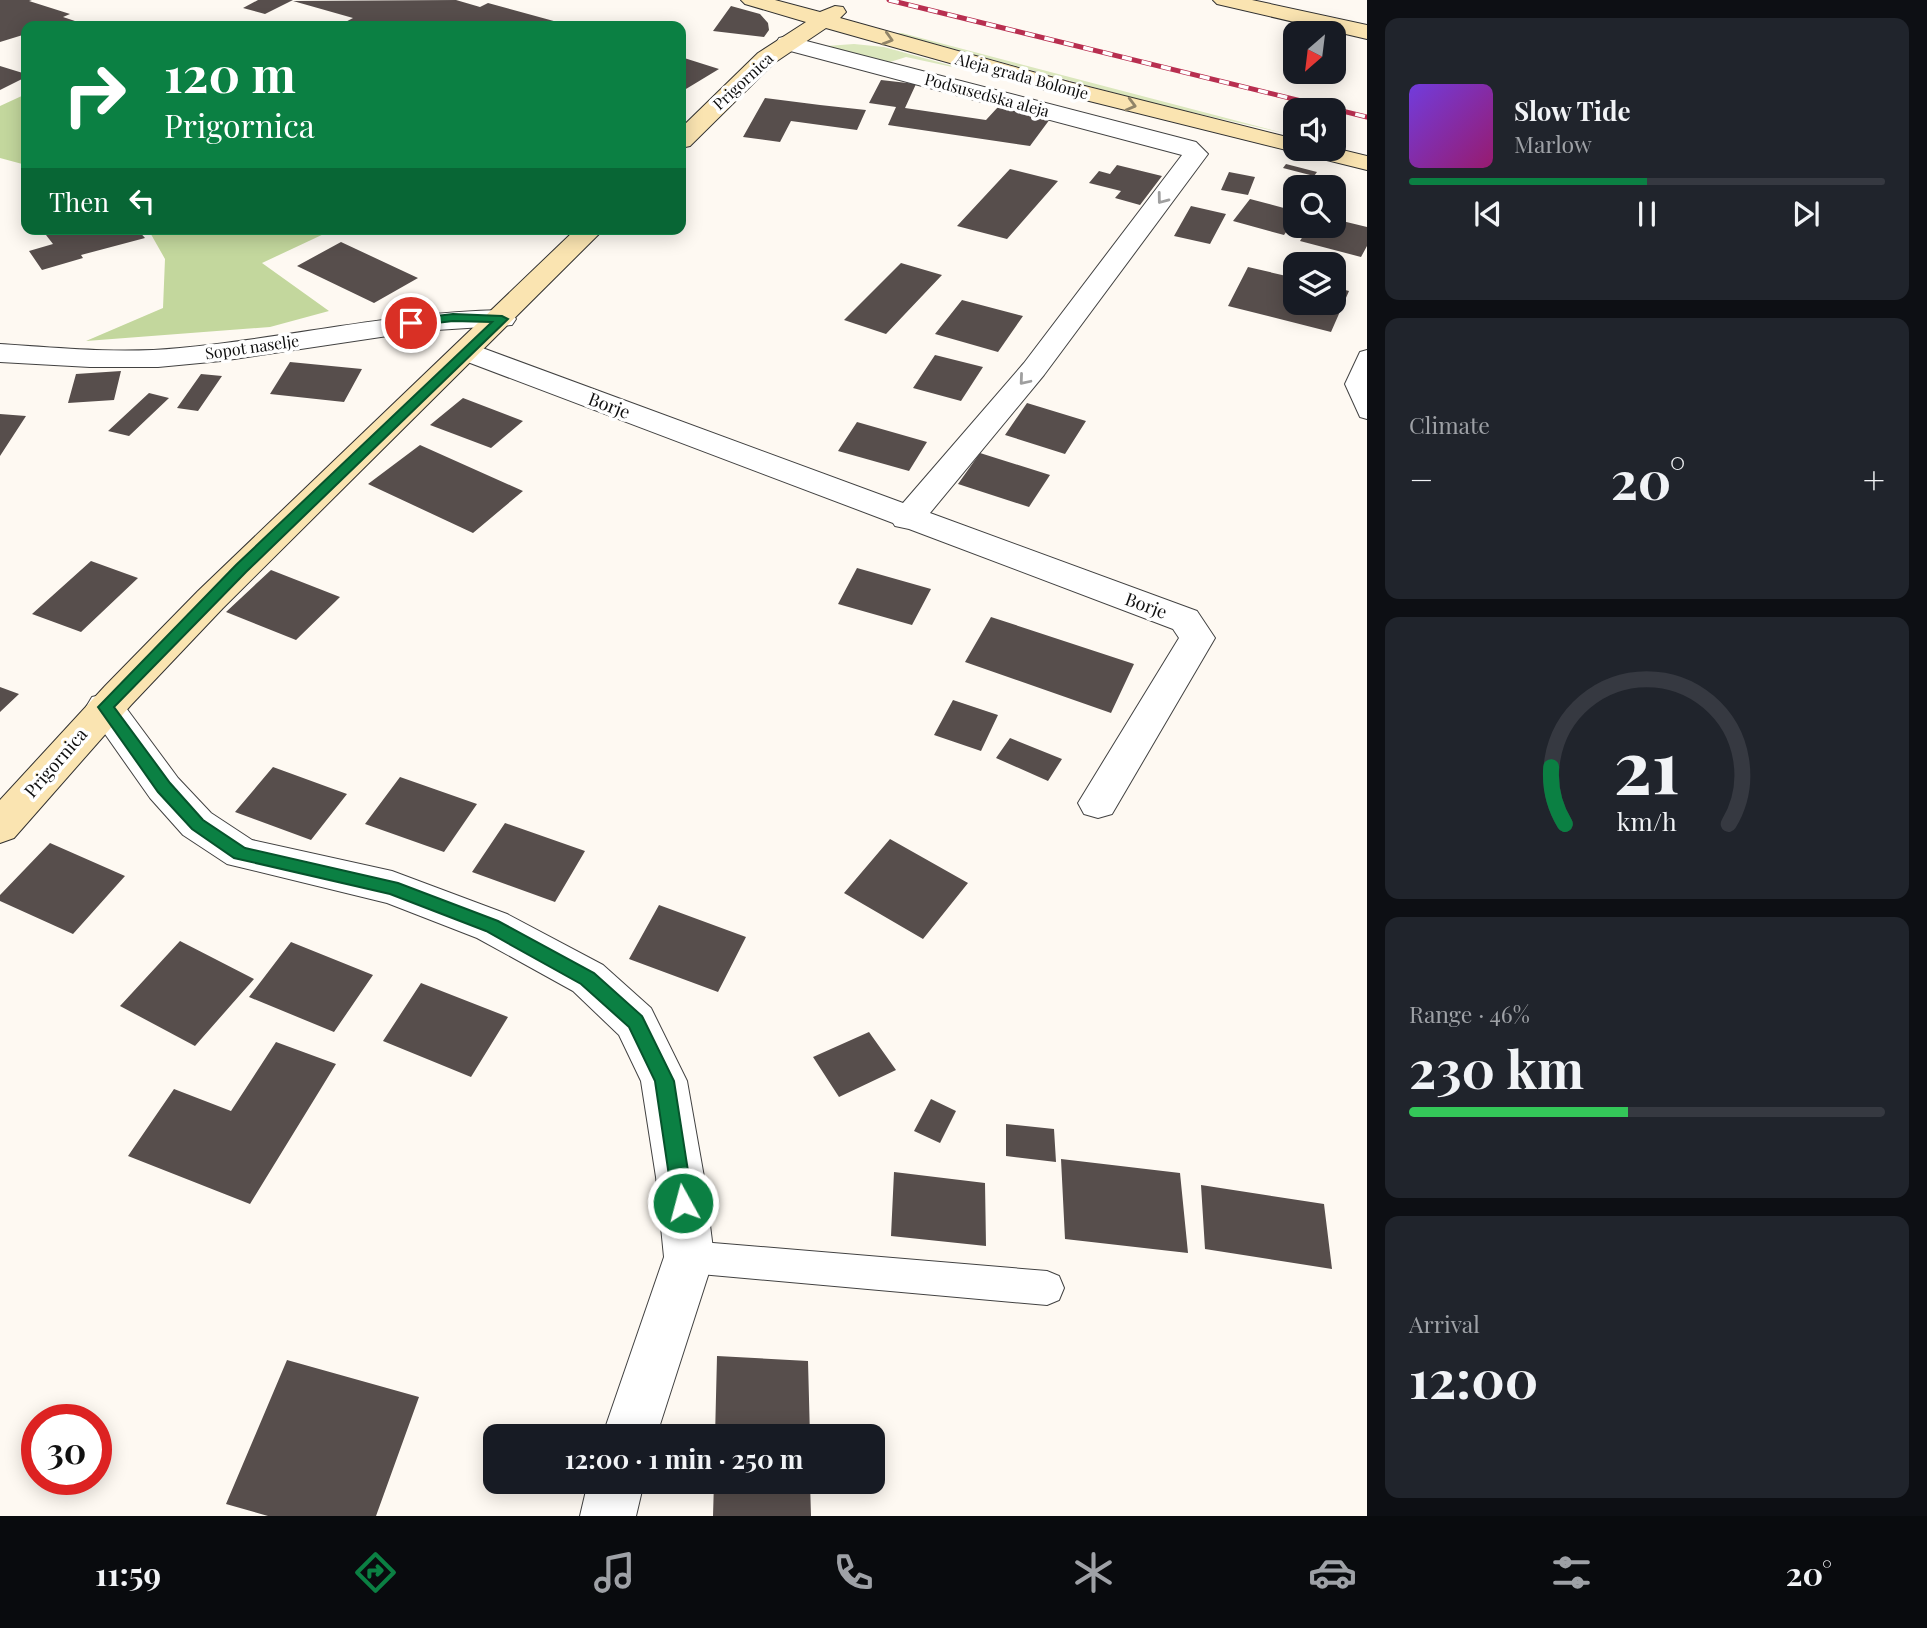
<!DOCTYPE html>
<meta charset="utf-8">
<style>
:root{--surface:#171b24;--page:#20242c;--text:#f1f3f6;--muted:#9ea1a6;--line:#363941;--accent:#0b8043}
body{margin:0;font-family:"Playfair Display",serif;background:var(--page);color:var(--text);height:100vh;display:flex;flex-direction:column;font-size:26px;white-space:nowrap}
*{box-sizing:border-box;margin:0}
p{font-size:23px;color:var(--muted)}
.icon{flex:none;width:38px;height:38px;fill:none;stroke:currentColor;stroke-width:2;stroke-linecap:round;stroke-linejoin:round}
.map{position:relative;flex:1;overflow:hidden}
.details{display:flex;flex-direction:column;gap:18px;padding:18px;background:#0d0f14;width:560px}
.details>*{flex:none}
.guide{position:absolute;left:21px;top:21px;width:665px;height:214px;border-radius:14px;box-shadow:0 4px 18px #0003;background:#0b8043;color:#fff;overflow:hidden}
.needle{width:46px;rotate:208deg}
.buttons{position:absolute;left:1283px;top:21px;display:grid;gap:14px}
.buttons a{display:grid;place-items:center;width:63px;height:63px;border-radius:14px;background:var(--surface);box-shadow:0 4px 18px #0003;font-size:35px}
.speed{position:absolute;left:21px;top:1404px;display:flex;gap:14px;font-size:35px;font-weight:700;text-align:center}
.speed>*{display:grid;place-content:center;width:91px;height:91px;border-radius:50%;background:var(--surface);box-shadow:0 4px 18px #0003;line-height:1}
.speed .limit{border:10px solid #d22;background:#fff;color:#111}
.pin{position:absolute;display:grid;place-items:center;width:60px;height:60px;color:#fff;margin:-30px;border:4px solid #fff;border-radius:50%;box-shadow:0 2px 7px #0007}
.me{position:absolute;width:77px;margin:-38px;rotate:353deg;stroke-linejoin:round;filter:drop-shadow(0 0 5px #0008)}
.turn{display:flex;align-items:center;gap:24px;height:147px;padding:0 28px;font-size:32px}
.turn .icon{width:91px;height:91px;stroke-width:2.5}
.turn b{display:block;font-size:49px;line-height:60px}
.then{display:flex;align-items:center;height:66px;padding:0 28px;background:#0003;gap:14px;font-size:26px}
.big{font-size:52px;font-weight:700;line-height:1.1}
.details .widget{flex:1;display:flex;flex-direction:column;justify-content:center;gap:10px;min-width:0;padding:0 24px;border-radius:14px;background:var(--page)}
.details .dial{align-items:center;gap:0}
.dial svg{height:182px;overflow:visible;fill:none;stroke:var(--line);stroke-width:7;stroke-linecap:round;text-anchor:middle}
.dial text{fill:var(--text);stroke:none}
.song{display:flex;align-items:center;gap:21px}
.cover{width:84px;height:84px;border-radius:10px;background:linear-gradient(135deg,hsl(260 70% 55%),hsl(320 70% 35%))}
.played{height:7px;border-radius:4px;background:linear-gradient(90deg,var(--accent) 50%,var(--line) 50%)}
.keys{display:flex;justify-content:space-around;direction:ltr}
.heat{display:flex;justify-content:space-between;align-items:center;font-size:38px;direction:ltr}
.charge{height:10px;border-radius:5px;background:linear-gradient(90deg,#34c759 46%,var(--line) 0)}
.trip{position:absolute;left:483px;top:1424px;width:402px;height:70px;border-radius:14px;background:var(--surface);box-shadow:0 4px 18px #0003;font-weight:700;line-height:70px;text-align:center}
.menu{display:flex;height:112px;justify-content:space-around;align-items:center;background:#090b0e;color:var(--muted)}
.menu .icon{width:49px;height:49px}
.menu .current{color:var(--accent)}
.menu b{font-size:32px;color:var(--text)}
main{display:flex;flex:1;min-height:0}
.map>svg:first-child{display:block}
</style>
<main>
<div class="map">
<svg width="1367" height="1516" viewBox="0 0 1367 1516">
<rect width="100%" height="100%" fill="#fef9f2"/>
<path fill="#dbe7bd" d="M895,33H902L1287,134L1156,104Z
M854,44L884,47L971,71L906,57L890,62L826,46Z"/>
<path fill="#c3d79d" d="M26,94V165L0,158V106Z
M148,229H319L326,233L262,263L329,311L270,327L86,341L163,308L165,259Z"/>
<path fill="#574e4c" d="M0,0H32L29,1L70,14L63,17L90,26H26V34L0,42Z
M258,0H293L265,14L243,8Z
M456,0L480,7L488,3L572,26H338L353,18L293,1Z
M731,6L760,14L768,23L769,30L764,37L713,31Z
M681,57L719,69L681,92Z
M0,66L26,74V77L0,90Z
M881,80L916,84L905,108L986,120L998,107L1050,119L1030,146L888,125L896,107L869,103Z
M765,98L820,105L866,110L857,130L791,121L780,142L743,137Z
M1286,164L1317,172L1314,176L1283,168Z
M1117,165L1162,176L1140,205L1115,198L1121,191L1089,183L1099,171L1110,174Z
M1010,169L1058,181L1007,239L957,226Z
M1229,172L1255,177L1248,195L1221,190Z
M1250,199L1295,211V219L1284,235L1233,221Z
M1191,206L1226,214L1210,244L1174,236Z
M1334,219L1367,227V246L1361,257L1300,241L1309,226H1334Z
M55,229H137L145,238L81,255L83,258L42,270L29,251L53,244L46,235L57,232Z
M341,242L418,278L374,303L297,266Z
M901,263L942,275L886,334L844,320Z
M1248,267L1295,278V303H1334V287L1349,291L1331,332L1228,306Z
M962,300L1023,316L998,352L935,334Z
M935,355L983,367L961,401L913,388Z
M290,362L362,369L344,402L270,394Z
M121,371L114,400L68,403L76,374Z
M201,374L222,376L198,411L177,408Z
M149,393L169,398L129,436L108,431Z
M463,398L523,421L491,448L430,425Z
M1027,403L1086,421L1065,454L1005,435Z
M0,414L26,416L0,456Z
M857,422L927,442L909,471L838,451Z
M420,445L523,491L473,533L368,484Z
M980,453L1050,475L1029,507L958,484Z
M91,561L138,578L81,632L32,614Z
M857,568L931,589L912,625L838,604Z
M271,570L340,597L296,640L226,612Z
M991,617L1134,664L1111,713L965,662Z
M0,687L19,694L0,712Z
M953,700L998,715L981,751L934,735Z
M1010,738L1062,759L1048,781L996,758Z
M273,767L347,794L311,840L235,812Z
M400,777L477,804L444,852L365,824Z
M505,823L585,851L555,902L472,872Z
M890,839L968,883L923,939L844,893Z
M50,843L125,876L73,934L0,901V895Z
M659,905L746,937L718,992L629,959Z
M180,941L254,979L195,1046L120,1006Z
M291,942L373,975L334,1032L249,997Z
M421,983L508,1017L471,1077L383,1041Z
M869,1032L896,1070L839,1097L813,1057Z
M276,1042L336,1064L250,1204L128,1156L174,1089L231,1111Z
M931,1099L956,1111L940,1143L914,1131Z
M1006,1124L1054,1129L1056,1162L1006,1156Z
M1061,1159L1180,1173L1188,1253L1065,1239Z
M894,1172L985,1183L986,1246L891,1236Z
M1201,1185L1324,1204L1332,1269L1205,1249Z
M717,1356L808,1361L810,1437H715Z
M287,1360L419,1397L376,1516H268L226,1504Z
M714,1482H810L811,1516H713Z"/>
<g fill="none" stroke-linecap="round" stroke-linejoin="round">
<defs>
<path id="lane" d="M1367,350V419L1360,417L1345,384L1360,352Z
M689,1241L1047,1271L1059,1276L1064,1288L1059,1300L1047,1305L689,1273L677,1269L672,1257L677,1245Z"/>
<path id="street" d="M787,36L1196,142L1208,154L1044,375L930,513L1197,611L1215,638L1112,814L1098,818L1084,814L1078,803L1179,638L1173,629L909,529L895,526L893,523L457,358L452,352L457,346L467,343L477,346L903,503L1024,363L1182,155L779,48L776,43L779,38Z
M502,310L512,313L516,319L512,325L421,331L221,361L158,367H90L0,362V344C60,348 120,354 180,348C288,338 393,312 502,310Z
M105,694L118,697L178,778L211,813L252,840L392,871L507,914L603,965L651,1008L687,1081L704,1177L714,1257L656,1437H602L664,1257L656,1177L641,1081L619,1035L573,991L477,938L387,903L227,864L183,835L150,798L86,707L92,697Z
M588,1482H644L636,1516H580Z"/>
<path id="secondary" d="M741,0H775L820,12L835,6L843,7L846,12L840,18L1069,82L1295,139V149L1334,148L1367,156V170L1053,92L826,28L774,63L690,146L681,148V128L758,53L806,22L745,4Z
M1213,0H1252L1367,25V39L1217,4Z
M576,229H604L223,608L131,705L14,838L0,843V800L105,686L198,591Z"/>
</defs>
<use href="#lane" stroke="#424242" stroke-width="2"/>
<use href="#street" stroke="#424242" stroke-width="2"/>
<use href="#secondary" stroke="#313131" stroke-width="2"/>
<use href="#lane" fill="#fff" fill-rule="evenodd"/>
<use href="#street" fill="#fff" fill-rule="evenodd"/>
<use href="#secondary" fill="#fae4b1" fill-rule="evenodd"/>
<defs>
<path id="rail" d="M889,0L1367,117"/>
</defs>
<use href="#rail" stroke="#b82f50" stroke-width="5"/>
<use href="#rail" stroke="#fff" stroke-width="3.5" stroke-dasharray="10" stroke-linecap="butt"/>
</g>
<defs><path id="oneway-chevron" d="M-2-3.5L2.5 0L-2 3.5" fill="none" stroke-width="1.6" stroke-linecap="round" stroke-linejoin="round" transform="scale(1.75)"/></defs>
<g stroke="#908468">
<use href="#oneway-chevron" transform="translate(888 39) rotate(16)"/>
<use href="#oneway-chevron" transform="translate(1131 105) rotate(15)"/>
</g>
<g stroke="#9f9f9f">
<use href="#oneway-chevron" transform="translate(1162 199) rotate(127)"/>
<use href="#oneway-chevron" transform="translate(1024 380) rotate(130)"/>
</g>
<path fill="#0b8043" stroke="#07532c" stroke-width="2" d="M453,314L502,316L508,319L246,572L114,707L170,783L203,820L245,848L398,883L498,921L594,973L642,1016L674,1081L693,1203L690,1210L683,1213L676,1210L673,1203L655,1081L629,1027L581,984L486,931L390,894L234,858L192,829L158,792L98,707L236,565L492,322L453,321L411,326L405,323L411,319Z"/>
<g text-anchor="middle" stroke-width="7" stroke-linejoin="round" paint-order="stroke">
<g font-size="16" fill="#0f0f0f" stroke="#fff">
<text transform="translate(1022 76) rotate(15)" y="6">Aleja grada Bolonje</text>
<text transform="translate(743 81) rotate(-43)" y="6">Prigornica</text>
<text transform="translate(987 95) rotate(15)" y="6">Podsusedska aleja</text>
<text transform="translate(252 347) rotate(-8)" y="6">Sopot naselje</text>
</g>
<g font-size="18" fill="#0f0f0f" stroke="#fff">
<text transform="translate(609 406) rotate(21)" y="6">Borje</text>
<text transform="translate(1146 606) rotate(20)" y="6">Borje</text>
<text transform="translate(56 763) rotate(-49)" y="6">Prigornica</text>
</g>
</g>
</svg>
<div class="buttons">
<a><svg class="needle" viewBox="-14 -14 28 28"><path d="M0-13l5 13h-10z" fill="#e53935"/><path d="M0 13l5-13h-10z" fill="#9ea1a6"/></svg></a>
<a><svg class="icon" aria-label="sound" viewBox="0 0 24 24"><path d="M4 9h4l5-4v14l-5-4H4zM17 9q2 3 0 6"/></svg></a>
<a><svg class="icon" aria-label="search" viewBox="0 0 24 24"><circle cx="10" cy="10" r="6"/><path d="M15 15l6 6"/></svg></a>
<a><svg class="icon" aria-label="layers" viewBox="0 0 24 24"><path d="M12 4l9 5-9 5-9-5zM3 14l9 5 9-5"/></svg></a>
</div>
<div class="speed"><div class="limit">30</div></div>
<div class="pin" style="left:411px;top:323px;background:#d93025"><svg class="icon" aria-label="arrive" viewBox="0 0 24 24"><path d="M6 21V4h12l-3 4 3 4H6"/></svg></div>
<svg class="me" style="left:683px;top:1203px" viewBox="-20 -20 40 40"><circle r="17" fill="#0b8043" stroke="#fff" stroke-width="3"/><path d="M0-11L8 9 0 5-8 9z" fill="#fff"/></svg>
<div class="trip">12:00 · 1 min · 250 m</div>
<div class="guide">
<div class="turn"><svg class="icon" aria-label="right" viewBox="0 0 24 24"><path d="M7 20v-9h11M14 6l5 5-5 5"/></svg><div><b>120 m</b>Prigornica</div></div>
<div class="then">Then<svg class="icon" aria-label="left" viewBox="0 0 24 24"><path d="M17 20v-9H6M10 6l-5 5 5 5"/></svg></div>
</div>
</div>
<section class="details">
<div class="widget">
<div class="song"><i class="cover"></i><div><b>Slow Tide</b><p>Marlow</p></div></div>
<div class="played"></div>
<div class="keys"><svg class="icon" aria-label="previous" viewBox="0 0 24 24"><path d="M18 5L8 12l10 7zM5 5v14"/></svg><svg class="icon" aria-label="pause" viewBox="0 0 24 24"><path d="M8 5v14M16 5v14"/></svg><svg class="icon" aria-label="next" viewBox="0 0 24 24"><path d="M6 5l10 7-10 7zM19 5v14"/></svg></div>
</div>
<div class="widget"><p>Climate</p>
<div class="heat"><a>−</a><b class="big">20°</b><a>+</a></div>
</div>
<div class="widget dial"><svg viewBox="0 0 100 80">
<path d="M14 69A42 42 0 1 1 86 69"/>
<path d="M14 69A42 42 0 0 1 8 44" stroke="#0b8043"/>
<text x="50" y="56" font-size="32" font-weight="700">21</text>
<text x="50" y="72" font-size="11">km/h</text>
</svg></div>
<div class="widget"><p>Range · 46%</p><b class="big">230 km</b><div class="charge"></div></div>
<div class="widget"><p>Arrival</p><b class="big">12:00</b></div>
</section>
</main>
<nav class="menu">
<b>11:59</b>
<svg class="icon current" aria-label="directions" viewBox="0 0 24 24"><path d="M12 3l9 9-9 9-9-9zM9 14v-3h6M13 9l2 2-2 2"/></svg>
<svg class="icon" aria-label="music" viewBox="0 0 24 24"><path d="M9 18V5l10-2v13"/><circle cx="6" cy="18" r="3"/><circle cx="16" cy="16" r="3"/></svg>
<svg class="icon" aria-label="phone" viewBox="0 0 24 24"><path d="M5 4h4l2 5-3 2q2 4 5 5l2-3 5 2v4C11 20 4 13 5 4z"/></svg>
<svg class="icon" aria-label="climate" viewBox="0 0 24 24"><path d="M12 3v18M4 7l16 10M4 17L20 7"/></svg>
<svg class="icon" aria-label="car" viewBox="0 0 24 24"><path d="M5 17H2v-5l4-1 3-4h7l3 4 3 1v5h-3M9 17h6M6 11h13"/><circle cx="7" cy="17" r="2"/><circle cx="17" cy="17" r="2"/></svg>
<svg class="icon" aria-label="filters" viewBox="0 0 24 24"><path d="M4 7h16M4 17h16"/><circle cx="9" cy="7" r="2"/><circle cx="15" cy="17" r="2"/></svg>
<b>20°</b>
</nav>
